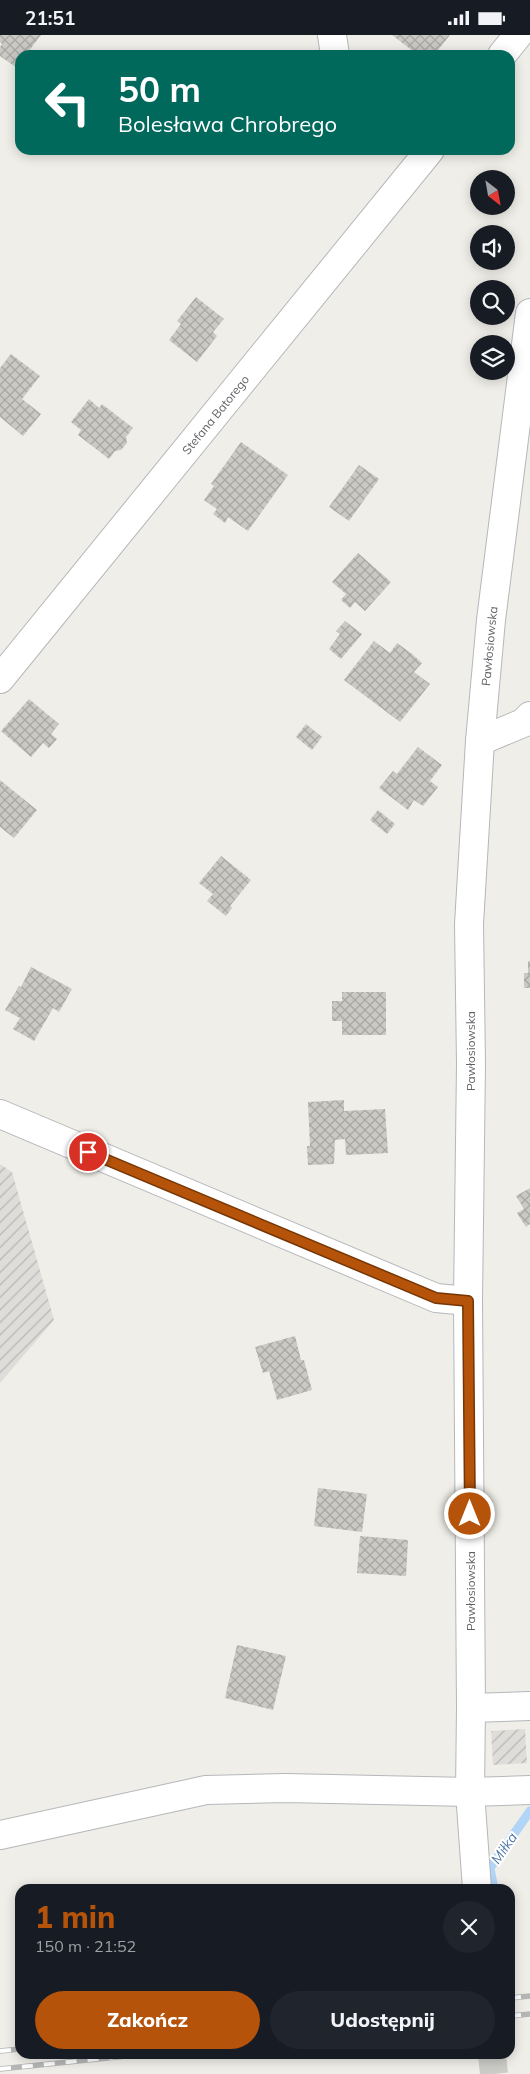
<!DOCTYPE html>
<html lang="pl">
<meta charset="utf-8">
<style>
:root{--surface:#171b24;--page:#20242c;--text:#f1f3f6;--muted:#9ea1a6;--accent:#b45309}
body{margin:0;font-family:Mulish,sans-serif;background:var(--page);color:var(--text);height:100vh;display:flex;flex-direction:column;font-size:19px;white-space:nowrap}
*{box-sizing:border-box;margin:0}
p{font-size:16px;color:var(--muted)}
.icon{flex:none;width:28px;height:28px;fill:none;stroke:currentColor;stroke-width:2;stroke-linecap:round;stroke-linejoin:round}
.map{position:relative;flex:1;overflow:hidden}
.side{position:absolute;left:15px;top:1849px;width:500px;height:175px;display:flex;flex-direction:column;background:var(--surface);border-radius:15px;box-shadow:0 2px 12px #0003}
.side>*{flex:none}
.top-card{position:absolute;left:15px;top:15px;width:500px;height:105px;border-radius:15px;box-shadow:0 2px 12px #0003;background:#00695c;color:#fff;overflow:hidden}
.needle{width:32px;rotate:149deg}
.buttons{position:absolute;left:470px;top:135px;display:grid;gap:10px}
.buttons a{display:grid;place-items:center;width:45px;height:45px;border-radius:50%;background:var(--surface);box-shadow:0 2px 12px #0003;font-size:25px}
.pin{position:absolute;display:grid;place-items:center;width:42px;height:42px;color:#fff;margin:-21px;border:2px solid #fff;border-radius:50%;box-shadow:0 1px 5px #0007}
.me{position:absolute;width:55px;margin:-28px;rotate:0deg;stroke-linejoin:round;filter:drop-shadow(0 0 4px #0008)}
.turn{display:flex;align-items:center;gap:18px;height:105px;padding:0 20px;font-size:22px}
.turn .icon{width:65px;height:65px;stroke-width:2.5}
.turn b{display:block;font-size:35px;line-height:42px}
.round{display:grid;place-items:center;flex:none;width:52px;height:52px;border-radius:26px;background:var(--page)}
.headline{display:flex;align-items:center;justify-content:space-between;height:85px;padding:0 20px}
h1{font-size:30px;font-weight:800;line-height:38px;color:var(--accent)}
.primary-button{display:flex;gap:10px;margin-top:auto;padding:10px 20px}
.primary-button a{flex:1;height:58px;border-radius:30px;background:var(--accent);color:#fff;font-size:20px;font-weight:800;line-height:58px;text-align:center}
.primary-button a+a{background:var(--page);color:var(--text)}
.status{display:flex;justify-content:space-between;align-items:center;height:35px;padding:0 25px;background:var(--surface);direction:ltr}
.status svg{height:14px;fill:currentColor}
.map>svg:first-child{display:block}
.industrial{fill:url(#industrial-furrows)}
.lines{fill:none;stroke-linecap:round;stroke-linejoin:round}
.stream{stroke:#b0d5f7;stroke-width:9}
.building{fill:url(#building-cross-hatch)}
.minor-tunnel{stroke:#cbcbc8;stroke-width:28;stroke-dasharray:28 14;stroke-linecap:butt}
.minor-casing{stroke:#b5b7bb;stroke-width:30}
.minor{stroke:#fff;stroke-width:28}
.rail-casing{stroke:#b5b6b6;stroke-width:5.5}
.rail{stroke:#fff;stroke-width:4;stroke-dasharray:11;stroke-linecap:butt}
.route-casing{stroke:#753606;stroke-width:12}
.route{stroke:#b45309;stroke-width:9}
.labels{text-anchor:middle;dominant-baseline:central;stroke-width:4;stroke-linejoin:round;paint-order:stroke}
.street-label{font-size:12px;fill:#5f6266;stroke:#fff}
.water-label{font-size:14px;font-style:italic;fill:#4d76a8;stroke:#fff}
</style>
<div class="status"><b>21:51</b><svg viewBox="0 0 49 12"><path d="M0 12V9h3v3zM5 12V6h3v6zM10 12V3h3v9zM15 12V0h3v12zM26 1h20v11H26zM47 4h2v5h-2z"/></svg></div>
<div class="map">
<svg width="530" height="2039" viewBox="0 0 530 2039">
<defs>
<pattern id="industrial-furrows" width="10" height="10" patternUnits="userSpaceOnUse" patternTransform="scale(1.25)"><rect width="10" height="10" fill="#dfddda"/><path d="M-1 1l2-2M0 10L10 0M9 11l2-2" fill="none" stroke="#b8b7b5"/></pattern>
<pattern id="building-cross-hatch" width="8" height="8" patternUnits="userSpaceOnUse" patternTransform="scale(1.25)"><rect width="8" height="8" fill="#cbc9c4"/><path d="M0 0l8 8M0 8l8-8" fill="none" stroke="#a8a7a3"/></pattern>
</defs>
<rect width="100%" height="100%" fill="#efeee8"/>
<g class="industrial">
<path d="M0,1129L12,1137L54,1285L0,1348Z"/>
<path d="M525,1694L527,1728L493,1730L491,1696Z"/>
</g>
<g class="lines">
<path class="stream" d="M494,1854L490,1833L530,1776"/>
</g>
<g class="building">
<path d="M0,0H41L26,20H20V29L17,33L0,21V12L2,9L0,7Z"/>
<path d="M392,0H450L434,20H418Z"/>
<path d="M196,262L224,284L213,297L217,301L197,327L169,305L181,289L177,286Z"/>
<path d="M11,319L40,341L22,364L41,379L23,401L0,382V333Z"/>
<path d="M89,364L99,373L102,369L133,393L126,402L127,408L121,415L115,416L109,424L78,400L81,395L71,387Z"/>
<path d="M241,407L288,440L248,496L228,482L225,488L213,479L217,474L204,465L214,451L211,449Z"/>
<path d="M359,430L379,444L349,486L329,472Z"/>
<path d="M358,518L391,547L365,576L355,567L350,573L341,565L346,559L332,547Z"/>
<path d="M345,586L362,599L341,624L329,614L340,599L336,596Z"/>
<path d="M374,606L390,618L397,608L412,619L422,628L414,637L430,649L400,687L344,645Z"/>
<path d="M29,664L59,689L51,699L57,704L49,713L43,708L31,722L1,696Z"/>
<path d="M306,689L322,702L312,715L296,702Z"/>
<path d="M418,712L442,730L430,746L438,752L423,771L414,765L408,775L379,753L393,736L397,739Z"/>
<path d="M0,745L37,775L14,803L0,792Z"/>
<path d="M378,775L395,789L387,799L370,785Z"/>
<path d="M221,821L251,845L230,871L232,873L226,881L207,866L213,859L199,848Z"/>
<path d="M528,926H530V953H524V938H528Z"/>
<path d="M31,932L72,954L59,977L53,973L34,1006L13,994L20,983L5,975L19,951L21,952Z"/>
<path d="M342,957H386V1000H342V986H332V966H342Z"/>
<path d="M344,1065V1076L385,1074L388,1118L346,1120L345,1104L335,1105L334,1129L308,1130L307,1111H310L308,1067Z"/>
<path d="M530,1153V1189L526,1192L517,1178L524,1174L516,1161Z"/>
<path d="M295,1301L301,1325H304L312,1355L277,1365L269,1336L263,1338L255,1312Z"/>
<path d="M318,1453L367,1459L362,1497L314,1491Z"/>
<path d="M360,1501L408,1505L406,1541L357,1538Z"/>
<path d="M237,1610L286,1621L273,1675L225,1663Z"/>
</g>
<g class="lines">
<path class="minor-tunnel" d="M492,2019L494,2039"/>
<g class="minor-casing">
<g id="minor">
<path d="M332,0L335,20"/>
<path d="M502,20L518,0"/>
<path id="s1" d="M0,644L430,115"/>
<path d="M480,706L523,688L530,681"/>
<path d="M0,1079L436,1263L468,1266"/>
<path d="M471,1673L530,1671"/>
<path d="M0,1800L206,1755L285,1753L470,1757L530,1755"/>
<path id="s2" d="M477,1854L470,1757L471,1673L468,1266L471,1029L469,889L480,706L491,585L530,278"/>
</g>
</g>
<use href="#minor" class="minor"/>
<g class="rail-casing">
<g id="rail">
<path d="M510,1963L530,1961"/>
<path d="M510,1981L530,1979"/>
<path d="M0,2016L20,2014"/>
<path d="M0,2034L146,2019"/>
</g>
</g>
<use href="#rail" class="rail"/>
</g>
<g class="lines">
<g class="route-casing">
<path id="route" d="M88,1117L436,1263L468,1266L470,1479"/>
</g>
<use href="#route" class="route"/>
</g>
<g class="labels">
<g class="street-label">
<text stroke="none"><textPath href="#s1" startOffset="341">Stefana Batorego</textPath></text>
<text stroke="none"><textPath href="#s2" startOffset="1244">Pawłosiowska</textPath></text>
<text transform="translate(470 1016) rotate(-90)">Pawłosiowska</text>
<text transform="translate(470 1556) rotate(-90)">Pawłosiowska</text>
</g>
<g class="water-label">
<text transform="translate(504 1813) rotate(-55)">Miłka</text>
</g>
</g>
</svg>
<div class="buttons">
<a><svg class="needle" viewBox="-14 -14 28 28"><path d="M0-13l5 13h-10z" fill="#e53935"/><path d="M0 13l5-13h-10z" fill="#9ea1a6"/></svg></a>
<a><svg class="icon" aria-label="sound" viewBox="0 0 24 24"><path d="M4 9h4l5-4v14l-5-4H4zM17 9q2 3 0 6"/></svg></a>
<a><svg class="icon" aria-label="search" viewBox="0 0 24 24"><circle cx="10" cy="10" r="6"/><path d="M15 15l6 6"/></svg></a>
<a><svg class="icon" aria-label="layers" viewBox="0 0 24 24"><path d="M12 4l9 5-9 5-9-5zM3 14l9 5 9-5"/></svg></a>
</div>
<div class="pin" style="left:88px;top:1117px;background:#d93025"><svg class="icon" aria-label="arrive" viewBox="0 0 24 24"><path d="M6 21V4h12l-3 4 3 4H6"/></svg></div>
<svg class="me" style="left:470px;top:1479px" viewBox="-20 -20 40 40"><circle r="17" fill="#b45309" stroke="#fff" stroke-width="3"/><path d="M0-11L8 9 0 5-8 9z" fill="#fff"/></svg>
<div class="top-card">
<div class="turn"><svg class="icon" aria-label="left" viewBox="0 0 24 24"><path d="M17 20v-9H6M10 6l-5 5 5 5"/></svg><div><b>50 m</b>Bolesława Chrobrego</div></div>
</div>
<section class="side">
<div class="headline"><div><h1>1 min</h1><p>150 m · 21:52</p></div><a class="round"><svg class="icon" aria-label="close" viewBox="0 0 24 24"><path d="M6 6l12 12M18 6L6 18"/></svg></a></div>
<div class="primary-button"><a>Zakończ</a><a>Udostępnij</a></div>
</section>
</div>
